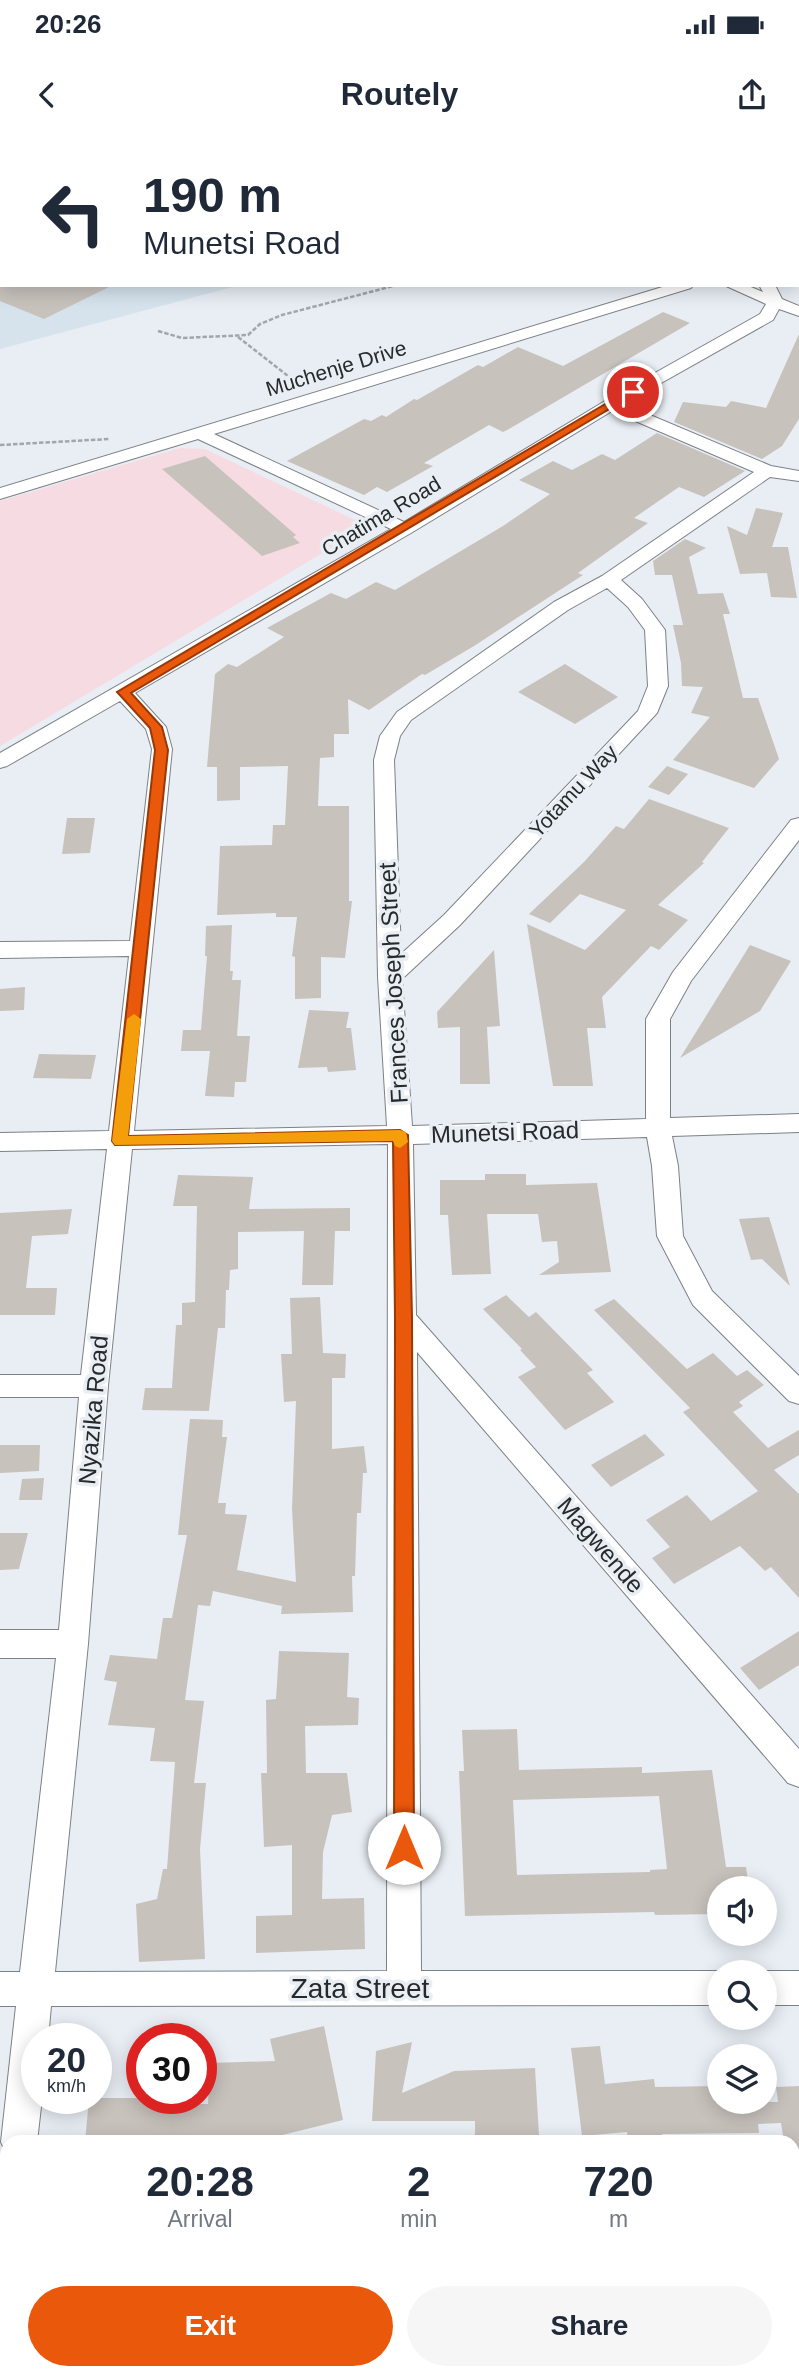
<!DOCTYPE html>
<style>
:root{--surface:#fff;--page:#f6f6f7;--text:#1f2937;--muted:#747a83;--accent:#ea580c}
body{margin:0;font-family:Arial,sans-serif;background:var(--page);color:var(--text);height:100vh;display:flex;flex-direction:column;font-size:26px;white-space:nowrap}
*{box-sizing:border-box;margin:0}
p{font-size:23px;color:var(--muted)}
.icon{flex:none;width:38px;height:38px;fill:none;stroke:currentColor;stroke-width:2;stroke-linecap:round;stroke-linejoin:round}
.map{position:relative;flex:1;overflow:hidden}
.panel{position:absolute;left:0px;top:1995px;width:800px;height:245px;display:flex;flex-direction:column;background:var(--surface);border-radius:21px 21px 0 0;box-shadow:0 4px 18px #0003}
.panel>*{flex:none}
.top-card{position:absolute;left:0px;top:0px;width:800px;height:147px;box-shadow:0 4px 18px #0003;background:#fff;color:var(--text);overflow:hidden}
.fabs{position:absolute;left:707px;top:1736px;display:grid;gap:14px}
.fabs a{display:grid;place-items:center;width:70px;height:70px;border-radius:50%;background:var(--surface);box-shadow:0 4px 18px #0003;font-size:35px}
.speed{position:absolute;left:21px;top:1883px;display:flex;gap:14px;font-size:35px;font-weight:700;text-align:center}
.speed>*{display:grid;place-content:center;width:91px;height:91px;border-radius:50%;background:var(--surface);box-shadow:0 4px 18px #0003;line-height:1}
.speed small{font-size:18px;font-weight:400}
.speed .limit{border:10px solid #d22;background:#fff;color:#111}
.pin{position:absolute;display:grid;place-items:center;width:60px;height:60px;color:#fff;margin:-30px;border:4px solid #fff;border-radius:50%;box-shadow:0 2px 7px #0007}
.me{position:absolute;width:77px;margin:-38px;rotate:0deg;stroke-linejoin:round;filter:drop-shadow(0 0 5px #0008)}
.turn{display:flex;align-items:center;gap:24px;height:147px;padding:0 28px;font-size:32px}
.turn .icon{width:91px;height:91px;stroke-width:2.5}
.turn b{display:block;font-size:49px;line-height:60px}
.eta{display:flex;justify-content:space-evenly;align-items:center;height:119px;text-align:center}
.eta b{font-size:42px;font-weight:800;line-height:49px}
.primary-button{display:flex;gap:14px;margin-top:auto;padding:14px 28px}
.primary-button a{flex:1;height:80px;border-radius:42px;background:var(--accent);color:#fff;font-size:28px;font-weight:800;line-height:80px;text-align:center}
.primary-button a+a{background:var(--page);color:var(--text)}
.status{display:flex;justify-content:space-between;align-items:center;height:49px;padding:0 35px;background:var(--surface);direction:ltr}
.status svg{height:19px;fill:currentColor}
header{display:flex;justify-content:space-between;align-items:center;height:91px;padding:0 28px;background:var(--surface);font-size:32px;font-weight:800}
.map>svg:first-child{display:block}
.built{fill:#d6e3ed}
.education{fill:#f6dce2}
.building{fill:#c8c2bd;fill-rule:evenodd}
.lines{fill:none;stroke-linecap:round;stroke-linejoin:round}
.service-casing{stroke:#7c8186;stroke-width:2}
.minor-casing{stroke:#7c8186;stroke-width:2}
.secondary-casing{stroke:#7c8186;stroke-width:2}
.path{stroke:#a1a6aa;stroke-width:2.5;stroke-dasharray:4.5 2;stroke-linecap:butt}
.service{fill:#fff;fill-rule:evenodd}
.minor{fill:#fff;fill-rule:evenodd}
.secondary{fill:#fff;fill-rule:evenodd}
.route{fill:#ea580c;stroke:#983908;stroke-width:2}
.slow{fill:#f59e0b}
.labels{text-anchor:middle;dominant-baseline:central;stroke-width:7;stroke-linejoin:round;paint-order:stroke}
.far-street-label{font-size:21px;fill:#272a2b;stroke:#e8eef4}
.street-label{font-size:24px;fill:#272a2b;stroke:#e8eef4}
.near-street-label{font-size:28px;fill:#272a2b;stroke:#e8eef4}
</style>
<div class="status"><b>20:26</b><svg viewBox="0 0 49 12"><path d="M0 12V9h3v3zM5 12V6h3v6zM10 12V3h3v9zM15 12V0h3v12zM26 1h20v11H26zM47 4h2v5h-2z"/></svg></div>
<header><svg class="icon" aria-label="back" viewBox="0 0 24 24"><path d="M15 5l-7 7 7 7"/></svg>Routely<svg class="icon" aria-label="share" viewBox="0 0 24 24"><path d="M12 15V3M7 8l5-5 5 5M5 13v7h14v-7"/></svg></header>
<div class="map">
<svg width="799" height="2240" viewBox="0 0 799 2240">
<rect width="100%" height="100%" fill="#e8eef4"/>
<path class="built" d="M0,0H787L2,2V145H240L0,209Z"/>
<path class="education" d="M180,308L205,309L355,380L354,394L0,606V361Z"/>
<g class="building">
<path d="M0,145H113L44,179L0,161Z"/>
<path d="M663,172L690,183L509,289L503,292L489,285L424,323L433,326L387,352L377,347L364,355L287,321L364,279L371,281L382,275L386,277L414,259L417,260L478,225L483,227L518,207L563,226Z"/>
<path d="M799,194V279L782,306L762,319L674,282L683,262L726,267L731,261L766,268Z"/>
<path d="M657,293L745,331L704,357L679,347L634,378L648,383L578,433L583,435L474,506L425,535L422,534L369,570L348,559L349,594H334V617L320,618L318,666H349V761H352L345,818L321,817V858L295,859V817L292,816L297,777H276V773L217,775L220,706L272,705L273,685H285L288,626L240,627V660L217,661V627H207L215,534L228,524L237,527L284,497L267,488L331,453L346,459L376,442L395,450L503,386L550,354L519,340L553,321L572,330L602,314L615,320Z"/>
<path d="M205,316L296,395L293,397L300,403L262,416L162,329Z"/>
<path d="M756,368L783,373L772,407H788L797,458L771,457L767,433L740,434L727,386L747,395Z"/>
<path d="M685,399L706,408L689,417L698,454L723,453L730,474H723L743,558H758L779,619L754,648L673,620L710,577L691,573L703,547L682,546L681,523L673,485H683L672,435H655L653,421Z"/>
<path d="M565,524L618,557L575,584L518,552Z"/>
<path d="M667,626L688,634L669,655L648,647Z"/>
<path d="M649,659L729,688L702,722L704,723L658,765L688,780L659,810L651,806L602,857L606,888H587L593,946H553L527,784L585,810L626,770L580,754L550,783L529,774L584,722L616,686L624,689Z"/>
<path d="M67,678H95L90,713L62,714Z"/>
<path d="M232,785L230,831H233L232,840H241L237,896H250L246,942H235L234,957L205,956L210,911H181L183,890H201L207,816H205L206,786Z"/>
<path d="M750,805L791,821L760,871L680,918Z"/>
<path d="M494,810L500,886L487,887L490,944H460V887L438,888L437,872Z"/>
<path d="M25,847L24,870L0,871V849Z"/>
<path d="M309,870L349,872L346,888H351L356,930L328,932L327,927L298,928Z"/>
<path d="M39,914L96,915L91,939L33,938Z"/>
<path d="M485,1034H526V1045L597,1043L611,1132L539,1135L559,1122L557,1101L542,1102L538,1074H487L491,1134L452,1135L448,1075H440V1040H485Z"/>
<path d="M178,1035L253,1037L249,1069L350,1068V1091H335L333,1145H302L304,1091L238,1092V1129L230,1130L229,1150H226L225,1188H218L209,1271L142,1270L145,1248H172L176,1185H182V1163L195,1162L197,1066H173Z"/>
<path d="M72,1069L68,1094L32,1096L26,1148H57L55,1175H0V1073Z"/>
<path d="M769,1077L790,1146L762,1119L751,1120L739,1079Z"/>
<path d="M506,1155L529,1177L536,1172L593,1230L587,1233L614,1262L565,1290L518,1237L536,1227L520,1210L522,1209L483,1169Z"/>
<path d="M320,1157L323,1213L346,1214L345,1238H332V1309L364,1306L367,1333H363L361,1373H357L355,1436H352L353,1472L281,1474L282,1466L213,1451L210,1466L198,1465L185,1560L204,1561L194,1643H206L200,1709L205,1819L139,1822L136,1764L157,1759L163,1729H167L175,1622L150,1621L155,1588L108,1585L117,1542L104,1540L110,1515L157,1519L163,1478H172L187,1395H178L190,1279L223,1280L222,1297H227L218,1363H226L225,1374L247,1375L237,1430L296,1442L292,1369L296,1261L284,1262L281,1214H292L290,1158Z"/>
<path d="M614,1159L687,1229L713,1213L737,1236L747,1230L764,1245L739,1262L743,1266L733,1272L768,1308L799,1290V1315L774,1330L799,1354V1458L771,1427L765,1431L740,1406L674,1444L652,1418L670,1407L646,1380L687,1355L711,1381L758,1351L683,1272L690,1268L594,1170Z"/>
<path d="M645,1294L665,1315L611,1347L591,1325Z"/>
<path d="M0,1305H40L39,1331L0,1333Z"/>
<path d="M44,1338L42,1360H19L22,1339Z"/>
<path d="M0,1393H28L19,1429L0,1430Z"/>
<path d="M799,1491V1525L759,1550L740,1528Z"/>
<path d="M279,1511L349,1513L347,1557L359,1558L358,1585L305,1586L306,1633H347L352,1672L332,1675L323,1712L322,1759L364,1758L365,1809L256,1813V1776L292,1775V1705L264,1707L261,1633H267L266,1560L276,1559Z"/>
<path d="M517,1589L519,1630L642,1627V1633L712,1630L726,1727H746L749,1748H719V1774L655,1775L654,1772L465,1776L459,1631H464L462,1590ZM659,1656L667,1729L650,1730V1732L517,1735L513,1660Z"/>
<path d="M324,1886L343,1980L254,2002H85L89,1958H164V1964H208L210,1923L275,1921L270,1899Z"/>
<path d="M412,1902L402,1953L454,1931L535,1928L539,1995L475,1996V1981H372L376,1911Z"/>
<path d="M600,1906L605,1944L654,1939L655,1947L719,1946V1962H778L776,1947L799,1946V2014H793V2002H784L781,1983L758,1984L759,1993L662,1994L664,2002H628L627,1992L582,1996L571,1908Z"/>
</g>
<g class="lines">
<g class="service-casing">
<rect id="service" x="798" y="121" width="1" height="4"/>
</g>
<g class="minor-casing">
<g id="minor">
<path d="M489,0H504L487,2Z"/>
<path d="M669,145H693L691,148L214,294L404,382L605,261L760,174L766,164L724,145H746L763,152L759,145H775L782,159L799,166V176L779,169L773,180L624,264L771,326L799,331V341L770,337L621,440L642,459L665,490L668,546L657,573L460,785L402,839L412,986L646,979V879L673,832L791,680L799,678V700L691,841L670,879V978L799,974V992L672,996L678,1026L683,1096L712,1151L799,1236V1264L789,1261L693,1165L657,1096L652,1026L647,997L413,1004L416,1175L799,1609V1647L788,1643L417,1212L421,1831H719L722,1832H719V1865L51,1866L48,1899H37V1958H42L37,2002H7V2015L1,2002L16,1866H0V1832H20L56,1518H0V1490H59L79,1257H0V1235H81L107,1009L0,1011V993L109,991L129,816L0,818V802L130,801L152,609L146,589L120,561L7,626L0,628V613L391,389L198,299L0,359V348ZM612,271L754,332L602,436L554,462L397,572L380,596L374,620L378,837L387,986L134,991L172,609L166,587L135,553L411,393ZM607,448L628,467L645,490L648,546L638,571L444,775L401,814L394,620L400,596L411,580L568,470ZM388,1004L387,1831L55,1832L88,1504L108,1246L132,1009Z"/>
<path d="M765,1831H799V1865H765V1832H762Z"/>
<path d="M7,2089V2188L0,2191V2092Z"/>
</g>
</g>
<g class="secondary-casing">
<g id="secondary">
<path d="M748,0H773L774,2H749Z"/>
<path d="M799,0V13L798,2H791Z"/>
</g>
</g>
<g class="path">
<path d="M158,191L182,198L248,195L260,184L282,175L397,145"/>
<path d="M238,197L297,243"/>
<path d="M0,305L109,299"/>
</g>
<use href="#service" class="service"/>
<use href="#minor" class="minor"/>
<use href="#secondary" class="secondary"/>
</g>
<path class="route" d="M629,250L638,252L131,553L162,587L168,610L128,996L400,990L408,995L412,1178L414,1708L411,1715L404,1718L397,1715L394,1708L395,1178L393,1001L115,1005L112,1001L155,610L150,588L117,552Z"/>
<path class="slow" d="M134,874L141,879L128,996L400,990L406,992L408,1002L400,1008L395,1006L393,1001L115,1005L112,1001L127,879Z"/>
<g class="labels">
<g class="far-street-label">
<text transform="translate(336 228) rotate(-17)">Muchenje Drive</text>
<text transform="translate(381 376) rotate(-31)">Chatima Road</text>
<text transform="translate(573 651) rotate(-47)">Yotamu Way</text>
</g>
<g class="street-label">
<text transform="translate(393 843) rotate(-93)">Frances Joseph Street</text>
<text transform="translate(505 992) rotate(-2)">Munetsi Road</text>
<text transform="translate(93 1270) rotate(-85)">Nyazika Road</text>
<text transform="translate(601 1405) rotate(49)">Magwende</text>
</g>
<g class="near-street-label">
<text x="360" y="1848">Zata Street</text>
</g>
</g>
</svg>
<div class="fabs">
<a><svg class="icon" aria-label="sound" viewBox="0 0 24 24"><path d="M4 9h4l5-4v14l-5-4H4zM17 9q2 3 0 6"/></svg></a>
<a><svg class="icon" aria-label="search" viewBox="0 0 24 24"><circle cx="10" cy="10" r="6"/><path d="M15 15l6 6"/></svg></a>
<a><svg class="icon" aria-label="layers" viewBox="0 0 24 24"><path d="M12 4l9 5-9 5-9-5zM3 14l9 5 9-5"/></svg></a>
</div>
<div class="speed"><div>20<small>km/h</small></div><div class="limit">30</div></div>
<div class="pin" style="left:633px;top:252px;background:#d93025"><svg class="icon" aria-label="arrive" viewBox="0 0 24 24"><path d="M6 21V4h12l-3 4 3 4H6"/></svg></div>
<svg class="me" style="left:404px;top:1708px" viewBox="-20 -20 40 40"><circle r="19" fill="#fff"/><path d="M0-13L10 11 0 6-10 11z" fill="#ea580c"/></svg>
<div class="top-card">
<div class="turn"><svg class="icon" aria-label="left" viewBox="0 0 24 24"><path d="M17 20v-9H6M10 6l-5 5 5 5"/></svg><div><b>190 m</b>Munetsi Road</div></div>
</div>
<section class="panel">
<div class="eta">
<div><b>20:28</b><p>Arrival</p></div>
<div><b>2</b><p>min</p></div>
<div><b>720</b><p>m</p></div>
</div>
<div class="primary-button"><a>Exit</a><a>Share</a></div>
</section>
</div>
